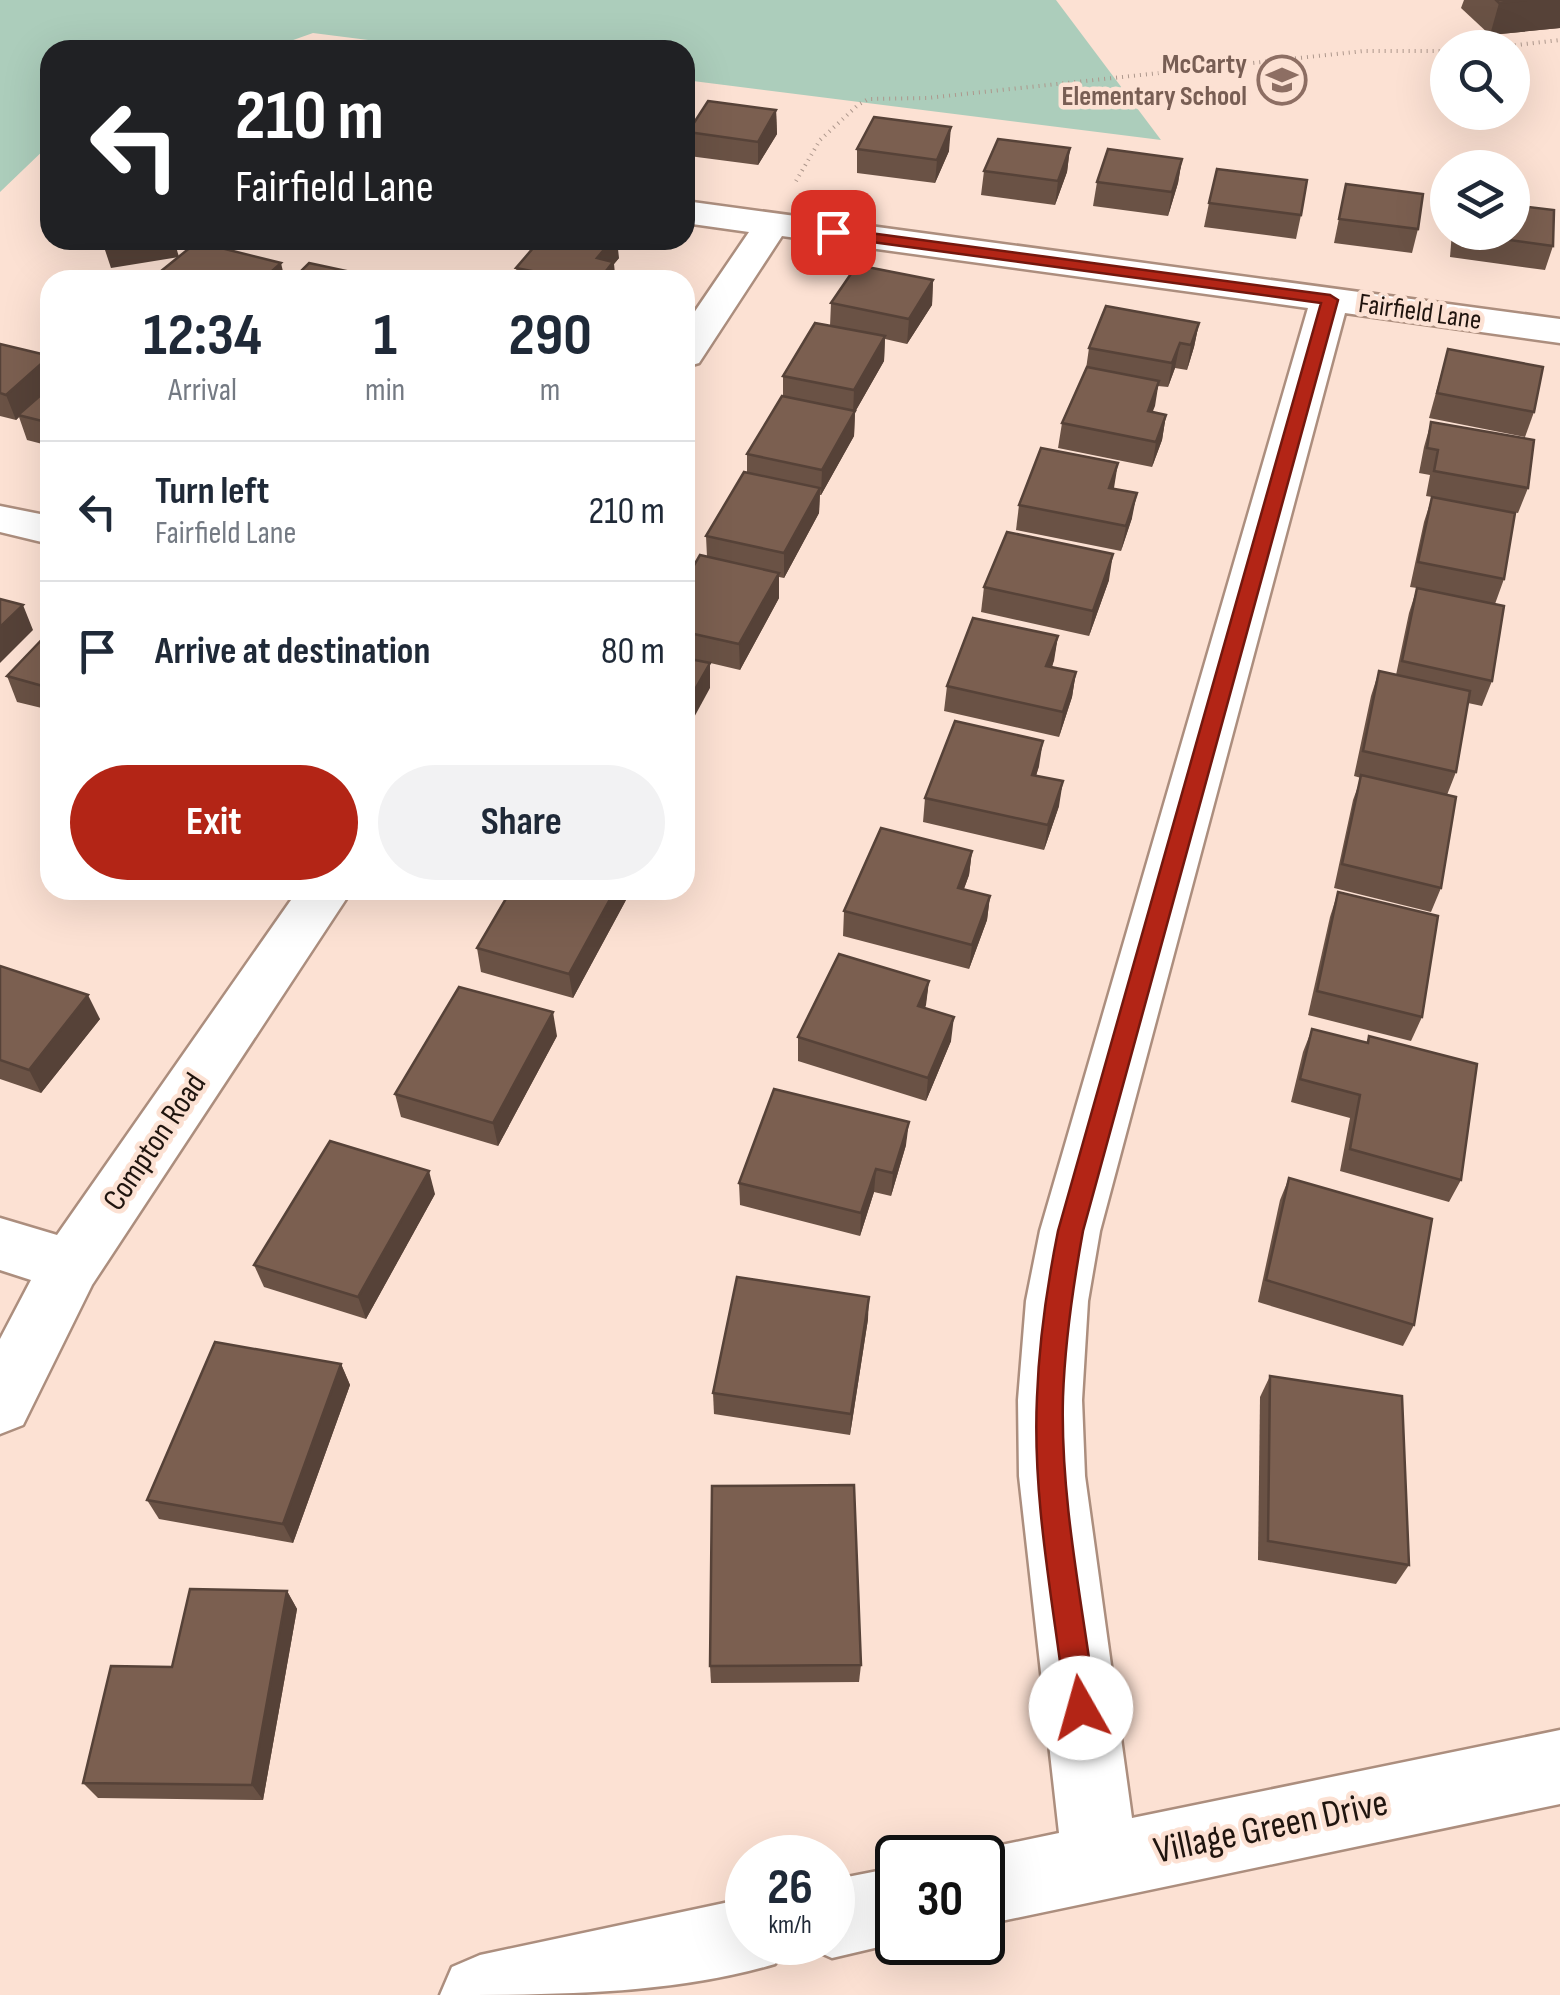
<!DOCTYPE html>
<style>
:root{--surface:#fff;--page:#f2f2f3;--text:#1f2937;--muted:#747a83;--line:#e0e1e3;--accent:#b32516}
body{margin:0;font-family:"Sofia Sans Condensed",sans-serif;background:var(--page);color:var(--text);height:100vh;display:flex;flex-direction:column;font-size:38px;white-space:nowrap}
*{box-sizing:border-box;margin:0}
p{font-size:32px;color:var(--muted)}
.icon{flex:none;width:55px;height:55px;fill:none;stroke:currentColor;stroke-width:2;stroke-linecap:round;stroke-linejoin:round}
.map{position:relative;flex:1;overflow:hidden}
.sheet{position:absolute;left:40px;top:270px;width:655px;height:630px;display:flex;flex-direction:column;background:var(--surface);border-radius:30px;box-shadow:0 10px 40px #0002}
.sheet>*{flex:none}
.guide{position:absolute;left:40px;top:40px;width:655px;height:210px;border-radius:30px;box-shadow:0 10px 40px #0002;background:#202124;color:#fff;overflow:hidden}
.tools{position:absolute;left:1430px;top:30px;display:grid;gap:20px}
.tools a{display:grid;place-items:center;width:100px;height:100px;border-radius:50%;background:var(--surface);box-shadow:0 10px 40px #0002;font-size:50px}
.speed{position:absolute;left:725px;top:1835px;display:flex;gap:20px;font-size:50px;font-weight:700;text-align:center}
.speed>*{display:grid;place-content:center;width:130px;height:130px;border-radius:50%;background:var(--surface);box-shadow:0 10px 40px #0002;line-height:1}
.speed small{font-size:25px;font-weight:400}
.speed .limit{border:5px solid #111;border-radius:15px;background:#fff;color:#111}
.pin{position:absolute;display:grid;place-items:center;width:85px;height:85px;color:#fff;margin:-42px;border-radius:20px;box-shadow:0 5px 15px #0006}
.me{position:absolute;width:110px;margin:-55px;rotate:353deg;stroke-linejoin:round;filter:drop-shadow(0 0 8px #0008)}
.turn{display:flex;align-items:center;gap:35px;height:210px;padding:0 30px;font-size:45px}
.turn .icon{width:130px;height:130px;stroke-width:2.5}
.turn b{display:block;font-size:70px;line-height:85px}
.eta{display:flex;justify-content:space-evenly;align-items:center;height:170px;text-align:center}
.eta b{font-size:60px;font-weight:700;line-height:70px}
.button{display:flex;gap:20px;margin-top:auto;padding:20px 30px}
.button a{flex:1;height:115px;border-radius:60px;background:var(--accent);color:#fff;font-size:40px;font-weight:700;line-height:115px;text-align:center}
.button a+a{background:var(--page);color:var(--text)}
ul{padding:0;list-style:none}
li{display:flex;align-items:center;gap:30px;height:140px;padding:0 30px;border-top:2px solid var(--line)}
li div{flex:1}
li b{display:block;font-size:38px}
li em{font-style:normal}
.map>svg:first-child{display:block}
.green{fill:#accdbb}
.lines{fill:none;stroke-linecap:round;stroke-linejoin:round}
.street-casing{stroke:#ac8e7e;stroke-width:5}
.path{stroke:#ad978c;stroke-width:4;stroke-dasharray:1 5;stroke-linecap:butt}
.street{fill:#fff;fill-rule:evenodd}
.wall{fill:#6a5245}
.shaded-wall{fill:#564238}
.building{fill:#7b5f50;stroke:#564238;stroke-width:2.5}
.route{fill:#b32516;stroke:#74180e;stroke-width:2.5}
.labels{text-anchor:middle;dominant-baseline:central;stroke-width:9;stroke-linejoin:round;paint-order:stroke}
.far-education-label{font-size:28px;font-weight:bold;fill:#785e54;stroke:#fce1d3;text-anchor:end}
.far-street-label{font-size:28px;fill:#1f140e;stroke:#fce1d3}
.street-label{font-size:32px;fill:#1f140e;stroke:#fce1d3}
.near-street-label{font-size:38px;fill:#1f140e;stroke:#fce1d3}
</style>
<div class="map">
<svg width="1560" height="1995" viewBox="0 0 1560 1995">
<rect width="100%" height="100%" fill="#fce1d3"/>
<path class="green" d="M0,0H1056L1161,140L685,80V50H447L313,33L265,50H50V144L0,192Z"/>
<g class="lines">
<g class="street-casing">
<g id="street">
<path d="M685,201L1560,319V343L1345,313L1100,1231L1088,1301L1082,1400L1085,1476L1132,1818L1560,1730V1804L982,1925V1858H961L982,1849L1059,1833L1019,1476L1018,1400L1026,1301L1040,1231L1308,308L782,236L699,363L685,367V326L749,232L685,223Z"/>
<path d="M0,506L50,516V544L0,532Z"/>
<path d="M298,890H352L92,1285L23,1425L0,1434V1339L31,1280L0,1270V1218L57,1235Z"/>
<path d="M898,1867L900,1942L832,1958L805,1946L803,1942H832V1880Z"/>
<path d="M748,1898V1942H785L775,1964C670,1995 552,1995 440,1995L452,1967L480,1955Z"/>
</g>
</g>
<g class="path">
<path d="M1491,48L1560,40"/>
<path d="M796,181L820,140L858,105L868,99L927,98L1364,51H1448"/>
</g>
<use href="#street" class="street"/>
</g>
<g class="wall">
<path d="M1464,0H1560V28L1490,35L1461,8Z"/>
<path d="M776,110L777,134L758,165L689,156L688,132Z"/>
<path d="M1070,148L1067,172L1055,205L981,195L984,171Z"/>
<path d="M857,149L949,151L935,183L857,173Z"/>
<path d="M1182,159L1178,183L1168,216L1093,206L1097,182Z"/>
<path d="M1346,184L1418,229L1412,253L1334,243Z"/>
<path d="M1209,203L1301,215L1296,239L1204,227Z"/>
<path d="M1452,232H1512L1553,246L1545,270L1450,257Z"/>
<path d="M619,258L614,264L615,280H518L516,268Z"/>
<path d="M933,280L932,305L907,344L885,339L884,361L855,412L854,436L821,495H820L819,513L784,578L779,577V598L740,670L685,657V581L707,557L706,536L747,473V454L783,396V376L830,326L831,303Z"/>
<path d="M1199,323L1194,347L1187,370L1175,368L1168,387L1158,386L1152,412L1166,415L1162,440L1152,467L1058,448L1062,423L1086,369L1089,348Z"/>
<path d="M0,344L50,356V446L27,440L19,417L16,420L0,416Z"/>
<path d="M1448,349L1534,412L1525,437L1429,418Z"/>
<path d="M1431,422L1528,488L1518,513L1468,504L1504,579L1495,604L1492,681L1482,706L1468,703L1456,772L1447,795L1441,888L1431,912L1334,888L1353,800L1361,778L1354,776L1371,696L1379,671L1396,675L1409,613L1417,588L1410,587L1424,522L1432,497L1426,496L1430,475L1419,473L1424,447Z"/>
<path d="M1114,488L1132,518L1121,551L1016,530L1019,505Z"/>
<path d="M1109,580L1089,636L981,612L984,587Z"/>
<path d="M50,631V710L17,702L7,676Z"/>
<path d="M1058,636L1052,667L1076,672L1072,697L1059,737L944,711L947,686Z"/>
<path d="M1039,766L1036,776L1059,806L1044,850L923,822L925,798Z"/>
<path d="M972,851L969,875L964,889L990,896L987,920L969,969L843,936L844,911Z"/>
<path d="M1338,892L1422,1017L1411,1041L1308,1015L1330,917Z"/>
<path d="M626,900L573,998L481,972L477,948Z"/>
<path d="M0,966L100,1019L41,1093L0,1079Z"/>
<path d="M929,981L925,1008L951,1041L926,1101L798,1061V1037Z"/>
<path d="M1312,1029L1366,1043L1369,1036L1461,1180L1449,1202L1340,1171L1350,1118L1291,1102L1303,1052Z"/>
<path d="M557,1036L498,1146L401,1117L395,1094Z"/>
<path d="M906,1145L891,1196L874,1192L860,1236L740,1205L739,1183Z"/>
<path d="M1289,1178L1414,1325L1403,1346L1258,1302L1280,1200Z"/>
<path d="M435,1194L366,1319L264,1287L254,1265Z"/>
<path d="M868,1319L850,1435L714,1414L713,1393Z"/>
<path d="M341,1364L350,1385L293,1543L159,1519L147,1500Z"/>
<path d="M1270,1376L1409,1565L1396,1584L1258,1560L1260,1397Z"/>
<path d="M287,1591L297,1609L263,1800L98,1798L83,1783Z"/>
<path d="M861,1665L859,1682L711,1683L710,1666Z"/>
</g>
<g class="shaded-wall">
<path d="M1527,0H1560V28L1490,35L1499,3Z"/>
<path d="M776,110L777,134L758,165V142Z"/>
<path d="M951,127L949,151L935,183L937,160Z"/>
<path d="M1070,148L1067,172L1055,205L1058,181Z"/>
<path d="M1182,159L1178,183L1168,216L1172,192Z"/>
<path d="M127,240H174L179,257L111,268L103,244Z"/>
<path d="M612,240H617L619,258L614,264L615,280H599L597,258Z"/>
<path d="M281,263L285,280H262Z"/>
<path d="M933,280L932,305L907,344L909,319Z"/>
<path d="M1199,323L1194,347L1187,370L1191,345Z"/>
<path d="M885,336L884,361L855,412L854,436L821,495L822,470L853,414L854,390Z"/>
<path d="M1180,343L1175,368L1168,387L1172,363Z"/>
<path d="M50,356V389L18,415L19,417L16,420L6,395Z"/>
<path d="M1159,381L1155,406L1143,436L1148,411Z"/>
<path d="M1166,415L1162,440L1152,467L1156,442Z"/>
<path d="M1118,463L1114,488L1105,513L1109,488Z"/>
<path d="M820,488L819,513L784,578V553Z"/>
<path d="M1137,493L1132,518L1121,551L1126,526Z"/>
<path d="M1113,554L1109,580L1089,636L1093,611Z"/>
<path d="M779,573V598L740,670L739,644Z"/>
<path d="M23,605L33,630L0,663V627Z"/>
<path d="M1058,636L1054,661L1043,691L1046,666Z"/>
<path d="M710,663V688L685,734V707Z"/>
<path d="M1076,672L1072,697L1059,737L1063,712Z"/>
<path d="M1043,741L1039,766L1028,800L1032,775Z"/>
<path d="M1063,781L1059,806L1044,850L1048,825Z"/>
<path d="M972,851L969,875L955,912L958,888Z"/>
<path d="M615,890H625L626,900L573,998L569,974Z"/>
<path d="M990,896L987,920L969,969L972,945Z"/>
<path d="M929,981L926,1005L916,1030L918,1006Z"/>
<path d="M88,995L100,1019L41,1093L29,1070Z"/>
<path d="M553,1012L557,1036L498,1146L493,1123Z"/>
<path d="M954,1017L951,1041L926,1101L928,1078Z"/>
<path d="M909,1122L906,1145L891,1196L893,1173Z"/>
<path d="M876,1169L874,1192L860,1236L861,1213Z"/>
<path d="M429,1171L435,1194L366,1319L358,1297Z"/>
<path d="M869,1297L868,1319L850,1435L851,1414Z"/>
<path d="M341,1364L350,1385L293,1543L283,1524Z"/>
<path d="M287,1591L297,1609L263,1800L252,1785Z"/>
</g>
<g class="building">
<path d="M1496,0H1527L1499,3Z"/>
<path d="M708,101L776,110L758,142L688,132Z"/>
<path d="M874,117L951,127L937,160L857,149Z"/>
<path d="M998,139L1070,148L1058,181L984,171Z"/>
<path d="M1108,149L1182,159L1172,192L1097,182Z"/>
<path d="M1217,169L1307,180L1301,215L1209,203Z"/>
<path d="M1346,184L1423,194L1418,229L1339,219Z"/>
<path d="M1512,205L1554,210L1553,246L1458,233L1512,232Z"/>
<path d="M102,240H127L103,244Z"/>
<path d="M540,240H612L597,258L613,262L599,280H578L516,268Z"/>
<path d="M197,242L281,263L262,280H170L155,276Z"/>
<path d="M309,263L388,280H292Z"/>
<path d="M857,265L933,280L909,319L831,303Z"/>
<path d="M1106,306L1199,323L1191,345L1180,343L1172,363L1089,348Z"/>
<path d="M815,323L885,336L854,390L783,376Z"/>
<path d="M0,344L50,356L6,395L0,393Z"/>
<path d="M1448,349L1543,367L1534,412L1437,393Z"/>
<path d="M1087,367L1159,381L1148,411L1166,415L1156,442L1062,423Z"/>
<path d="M50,387V423L18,415Z"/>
<path d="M782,396L855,411L822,470L747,454Z"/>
<path d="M1431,422L1534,440L1528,488L1434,471L1438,450L1427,448Z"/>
<path d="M1041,448L1118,463L1109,488L1137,493L1126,526L1019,505Z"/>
<path d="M744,472L820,488L784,553L706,536Z"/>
<path d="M1432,497L1515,513L1504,579L1418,562Z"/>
<path d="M1007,532L1113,554L1093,611L984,587Z"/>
<path d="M700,555L779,573L739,644L685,632V581Z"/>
<path d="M1417,588L1504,606L1492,681L1402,661Z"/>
<path d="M0,599L23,605L0,627Z"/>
<path d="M973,618L1058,636L1046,666L1076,672L1063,712L947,686Z"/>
<path d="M50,631V688L7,676Z"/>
<path d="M685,658L710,663L685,707Z"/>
<path d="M1379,671L1470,691L1456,772L1363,751Z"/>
<path d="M955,721L1043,741L1032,775L1063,781L1048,825L925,798Z"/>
<path d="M1361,775L1456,797L1441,888L1342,864Z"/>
<path d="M881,828L972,851L958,888L990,896L972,945L844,911Z"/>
<path d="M511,890H615L569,974L477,948Z"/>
<path d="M1338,892L1438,916L1422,1017L1317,991Z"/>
<path d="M839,954L929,981L918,1006L954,1017L928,1078L798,1037Z"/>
<path d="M0,966L88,995L29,1070L0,1060Z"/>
<path d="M459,987L553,1012L493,1123L395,1094Z"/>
<path d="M1312,1029L1368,1043L1369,1036L1477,1064L1461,1180L1350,1149L1360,1095L1300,1079Z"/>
<path d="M774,1089L909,1122L893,1173L876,1169L861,1213L739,1183Z"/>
<path d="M330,1141L429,1171L358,1297L254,1265Z"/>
<path d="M1289,1178L1432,1219L1414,1325L1266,1280Z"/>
<path d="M737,1277L869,1297L851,1414L713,1393Z"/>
<path d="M215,1342L341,1364L283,1524L147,1500Z"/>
<path d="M1270,1376L1402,1396L1409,1565L1268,1541Z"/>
<path d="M854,1485L861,1665L710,1666L712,1486Z"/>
<path d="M190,1589L287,1591L252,1785L83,1783L111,1666L172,1667Z"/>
</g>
<path class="route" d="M833,228L1330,295L1338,300L1083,1231C1073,1286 1065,1341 1063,1397C1060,1500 1083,1606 1096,1708L1092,1719L1081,1723L1070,1719L1066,1708C1054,1606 1032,1500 1037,1397C1039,1341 1047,1286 1058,1231L1321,303L828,236L825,232Z"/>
<defs>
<g id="school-ring" transform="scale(2.5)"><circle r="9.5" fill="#fce1d3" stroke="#8d6e63" stroke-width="1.5"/><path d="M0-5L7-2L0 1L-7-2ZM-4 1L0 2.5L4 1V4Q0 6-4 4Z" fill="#8d6e63"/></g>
</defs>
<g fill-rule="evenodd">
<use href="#school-ring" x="1282" y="80"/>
</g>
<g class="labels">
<g class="far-education-label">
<text x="1247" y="64">McCarty<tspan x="1247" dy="32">Elementary School</tspan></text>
</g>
<g class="far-street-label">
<text transform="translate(1420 312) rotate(8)">Fairfield Lane</text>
</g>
<g class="street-label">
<text transform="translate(155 1142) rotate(-56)">Compton Road</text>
</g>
<g class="near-street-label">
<text transform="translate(1271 1827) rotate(-12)">Village Green Drive</text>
</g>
</g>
</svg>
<div class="tools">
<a><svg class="icon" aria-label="search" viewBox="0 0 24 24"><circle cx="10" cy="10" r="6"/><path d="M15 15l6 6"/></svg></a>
<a><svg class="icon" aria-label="layers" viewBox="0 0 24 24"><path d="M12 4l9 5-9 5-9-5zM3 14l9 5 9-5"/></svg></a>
</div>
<div class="speed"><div>26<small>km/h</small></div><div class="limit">30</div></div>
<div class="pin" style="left:833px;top:232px;background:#d93025"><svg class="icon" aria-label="arrive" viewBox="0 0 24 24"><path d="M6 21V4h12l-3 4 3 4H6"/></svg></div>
<svg class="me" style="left:1081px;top:1708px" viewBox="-20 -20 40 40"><circle r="19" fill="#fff"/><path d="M0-13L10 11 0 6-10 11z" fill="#b32516"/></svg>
<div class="guide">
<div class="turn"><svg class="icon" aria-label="left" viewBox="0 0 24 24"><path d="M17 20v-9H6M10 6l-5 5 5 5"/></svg><div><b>210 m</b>Fairfield Lane</div></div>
</div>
<section class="sheet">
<div class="eta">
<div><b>12:34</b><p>Arrival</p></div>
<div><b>1</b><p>min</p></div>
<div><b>290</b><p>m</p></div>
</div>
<ul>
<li><svg class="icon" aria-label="left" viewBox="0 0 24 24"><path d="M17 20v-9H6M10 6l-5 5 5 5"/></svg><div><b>Turn left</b><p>Fairfield Lane</p></div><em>210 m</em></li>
<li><svg class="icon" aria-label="arrive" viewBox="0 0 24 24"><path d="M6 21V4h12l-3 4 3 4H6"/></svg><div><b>Arrive at destination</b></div><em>80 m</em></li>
</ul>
<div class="button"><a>Exit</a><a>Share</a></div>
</section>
</div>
